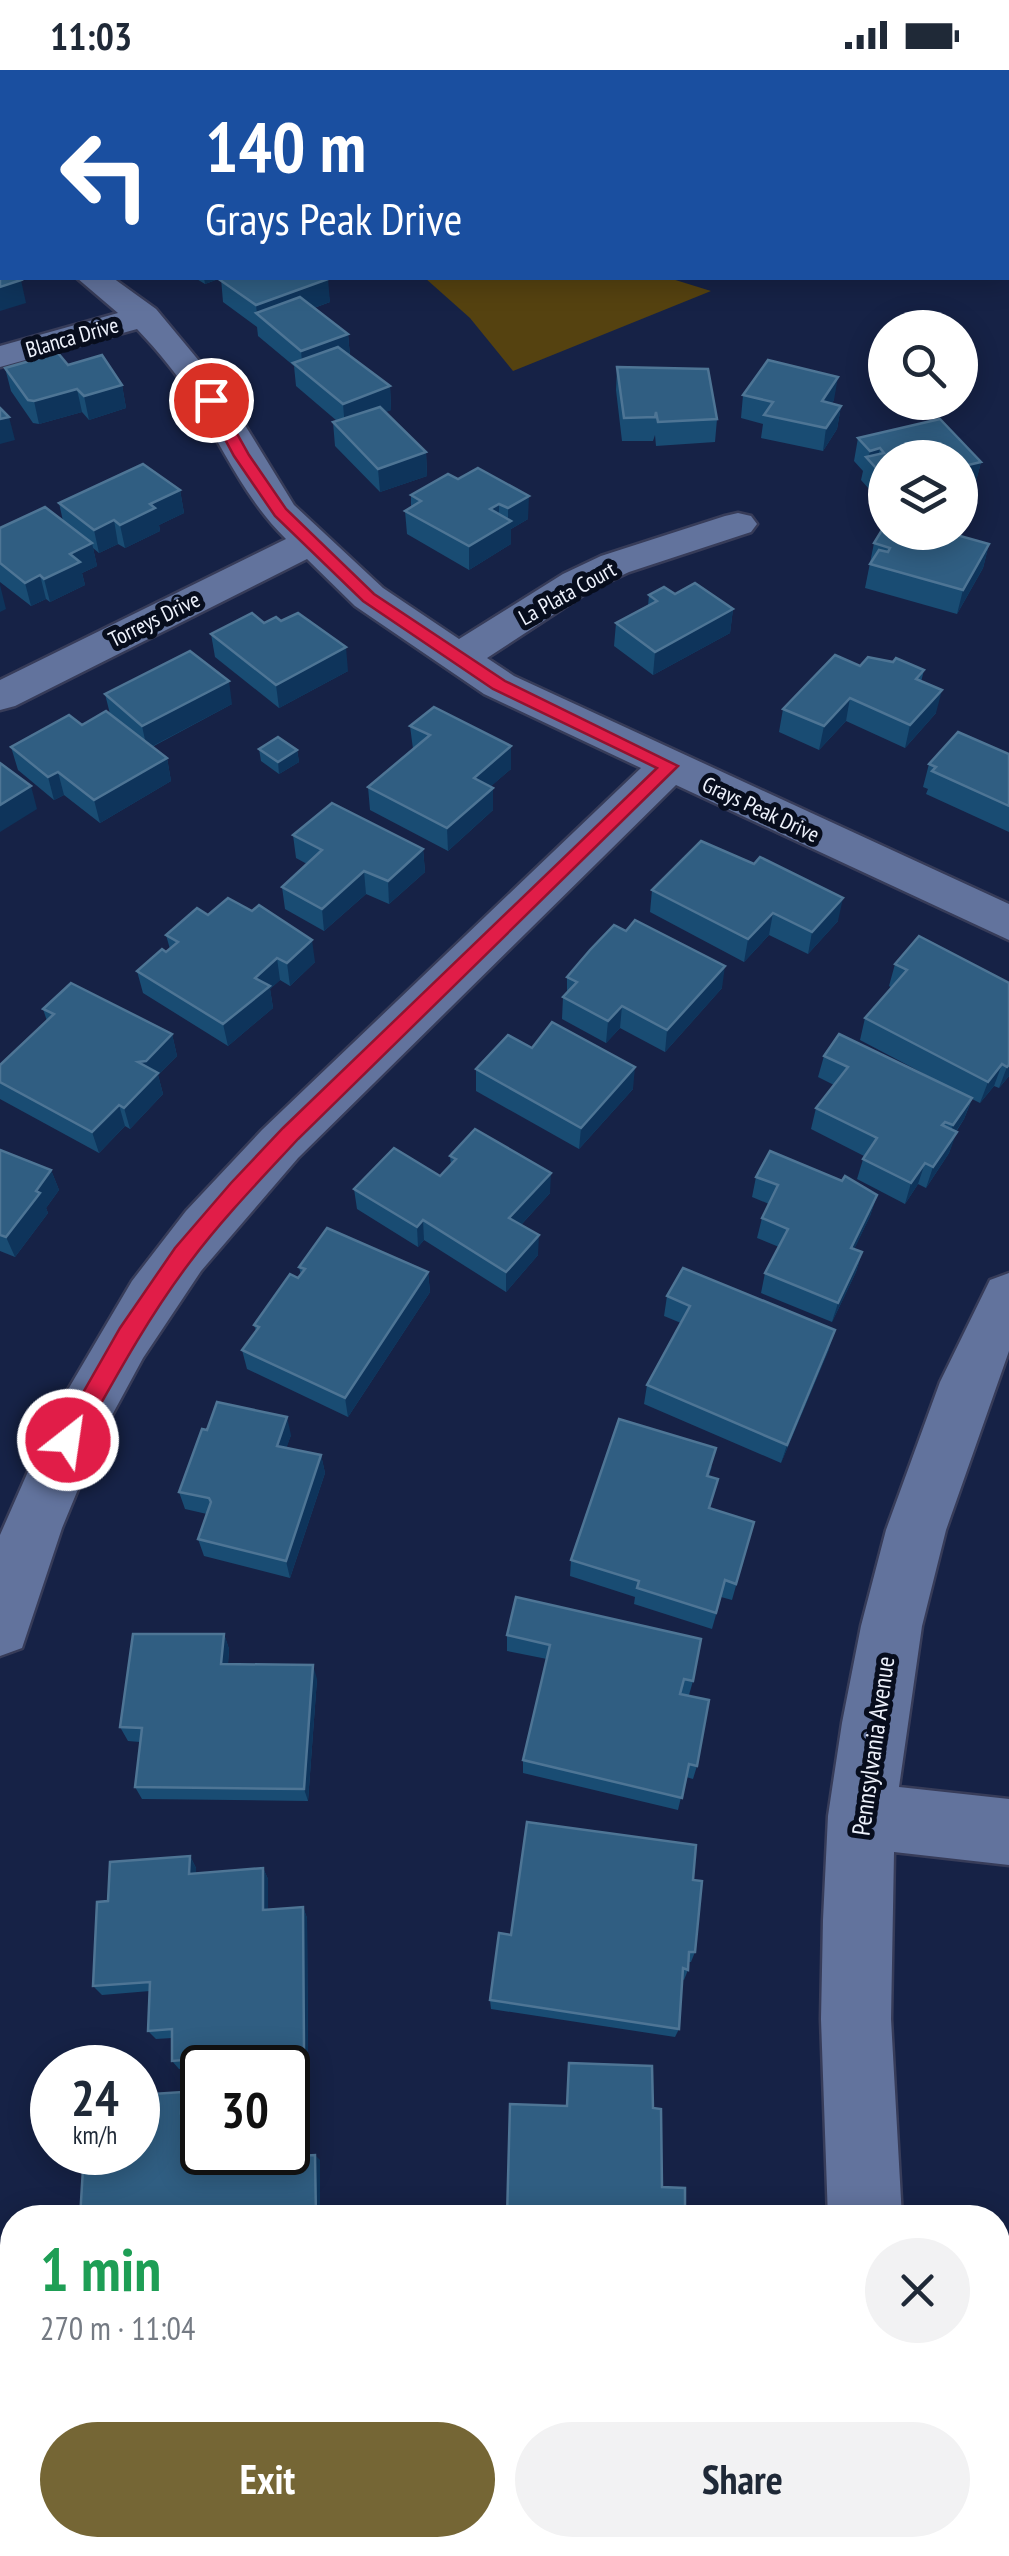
<!DOCTYPE html>
<meta charset="utf-8">
<style>
:root{--surface:#fff;--page:#f2f2f3;--text:#1f2937;--muted:#747a83;--accent:#756635}
body{margin:0;font-family:"PT Sans Narrow",sans-serif;background:var(--page);color:var(--text);height:100vh;display:flex;flex-direction:column;font-size:38px;white-space:nowrap}
*{box-sizing:border-box;margin:0}
p{font-size:32px;color:var(--muted)}
.icon{flex:none;width:55px;height:55px;fill:none;stroke:currentColor;stroke-width:2;stroke-linecap:round;stroke-linejoin:round}
.map{position:relative;flex:1;overflow:hidden}
.panel{position:absolute;left:0px;top:2135px;width:1010px;height:352px;display:flex;flex-direction:column;background:var(--surface);border-radius:40px 40px 0 0;box-shadow:0 5px 25px #0003}
.panel>*{flex:none}
.banner{position:absolute;left:0px;top:0px;width:1010px;height:210px;box-shadow:0 5px 25px #0003;background:#1a4fa0;color:#fff;overflow:hidden}
.fabs{position:absolute;left:868px;top:240px;display:grid;gap:20px}
.fabs a{display:grid;place-items:center;width:110px;height:110px;border-radius:50%;background:var(--surface);box-shadow:0 5px 25px #0003;font-size:50px}
.speed{position:absolute;left:30px;top:1975px;display:flex;gap:20px;font-size:50px;font-weight:700;text-align:center}
.speed>*{display:grid;place-content:center;width:130px;height:130px;border-radius:50%;background:var(--surface);box-shadow:0 5px 25px #0003;line-height:1}
.speed small{font-size:25px;font-weight:400}
.speed .limit{border:5px solid #111;border-radius:15px;background:#fff;color:#111}
.pin{position:absolute;display:grid;place-items:center;width:85px;height:85px;color:#fff;margin:-42px;border:5px solid #fff;border-radius:50%;box-shadow:0 2px 10px #0007}
.me{position:absolute;width:110px;margin:-55px;rotate:30deg;stroke-linejoin:round;filter:drop-shadow(0 0 8px #0008)}
.turn{display:flex;align-items:center;gap:35px;height:210px;padding:0 40px;font-size:45px}
.turn .icon{width:130px;height:130px;stroke-width:2.5}
.turn b{display:block;font-size:70px;line-height:85px}
.round{display:grid;place-items:center;flex:none;width:105px;height:105px;border-radius:52px;background:var(--page)}
.summary{display:flex;align-items:center;justify-content:space-between;height:170px;padding:0 40px}
h1{font-size:60px;font-weight:700;line-height:75px;color:#1e9e55}
.action{display:flex;gap:20px;margin-top:auto;padding:20px 40px}
.action a{flex:1;height:115px;border-radius:60px;background:var(--accent);color:#fff;font-size:40px;font-weight:700;line-height:115px;text-align:center}
.action a+a{background:var(--page);color:var(--text)}
.status{display:flex;justify-content:space-between;align-items:center;height:70px;padding:0 50px;background:var(--surface);direction:ltr}
.status svg{height:28px;fill:currentColor}
.map>svg:first-child{display:block}
.green{fill:#554210}
.lines{fill:none;stroke-linecap:round;stroke-linejoin:round}
.minor-casing{stroke:#373c59;stroke-width:5}
.highway-casing{stroke:#373c59;stroke-width:5}
.minor{fill:#62739d;fill-rule:evenodd}
.highway{fill:#1c9dac;fill-rule:evenodd}
.wall{fill:#194c73}
.shaded-wall{fill:#0e345b}
.building{fill:#305e82;stroke:#4e7595;stroke-width:2.5}
.route{fill:#e11d48;stroke:#92132f;stroke-width:2.5}
.labels{text-anchor:middle;dominant-baseline:central;stroke-width:10;stroke-linejoin:round;paint-order:stroke}
.far-street-label{font-size:22px;fill:#eef2fc;stroke:#070d1d}
.street-label{font-size:25px;fill:#eef2fc;stroke:#070d1d}
</style>
<div class="status"><b>11:03</b><svg viewBox="0 0 49 12"><path d="M0 12V9h3v3zM5 12V6h3v6zM10 12V3h3v9zM15 12V0h3v12zM26 1h20v11H26zM47 4h2v5h-2z"/></svg></div>
<div class="map">
<svg width="1009" height="2486" viewBox="0 0 1009 2486">
<rect width="100%" height="100%" fill="#162246"/>
<path class="green" d="M425,208H669L711,221L513,301L470,248Z"/>
<g class="lines">
<g class="minor-casing">
<g id="minor">
<path d="M0,143L2,144V164L0,163Z"/>
<path d="M77,208H113L156,239L224,321L294,435L383,518L459,569L563,504L601,486L725,446L738,443L751,446L757,454L751,462L629,502L591,520L487,588L514,606L1009,834V870L676,715L298,1088L201,1201L143,1288L98,1371L62,1458L22,1578L0,1586V1465L53,1345L132,1211L186,1141L262,1060L641,698L484,624L355,536L307,489L15,636L0,640V610L286,469C246,430 224,380 195,333C179,306 158,281 137,259L0,297V276L118,243Z"/>
<path d="M1009,1203V1281L946,1460L922,1556L899,1717L1009,1729V1795L894,1782L891,1949L902,2148H828L821,1949L823,1850L828,1746L842,1653L861,1556L886,1460L940,1312L990,1210Z"/>
<path d="M868,2475H950L952,2486H870Z"/>
</g>
</g>
<g class="highway-casing">
<g id="highway">
<path d="M375,0H410L411,2H376Z"/>
<path d="M522,0H557L558,2H523Z"/>
<rect x="1008" y="133" width="1" height="19"/>
<rect x="1008" y="182" width="1" height="20"/>
</g>
</g>
<use href="#minor" class="minor"/>
<use href="#highway" class="highway"/>
</g>
<g class="wall">
<path d="M945,0H1009V17H1008V2H955Z"/>
<path d="M2,44V104L0,103V45Z"/>
<path d="M195,208H326L330,232L314,238L348,264L350,286L390,316L391,340L385,342L426,382L427,406L380,422L335,376L333,352L337,351L296,316L294,296L258,266L257,257L223,232L221,208L205,214Z"/>
<path d="M68,295L122,315L126,338L89,350L82,342L39,354L33,353L11,321L5,298Z"/>
<path d="M617,297L717,349L715,372L656,376L655,365L653,371H622L616,320Z"/>
<path d="M743,325L834,330L832,333L841,336L837,359L823,381L761,368L763,354L741,348Z"/>
<path d="M940,349L981,392L975,415L960,419V388H885V437L861,410L863,401L854,391L858,368Z"/>
<path d="M448,404L528,449L511,459V474L469,500L407,464L405,441L411,437V425Z"/>
<path d="M180,420L184,443L159,455L160,461L125,478L118,474L99,483L93,478L97,496L82,503L85,515L50,532L46,529L31,536L0,512V458L63,451L59,433Z"/>
<path d="M874,473L989,474L983,498L957,544L865,518Z"/>
<path d="M649,525L733,539L730,563L653,605L614,576L616,553L648,536Z"/>
<path d="M264,553L348,601L279,638L215,587L211,564Z"/>
<path d="M860,596L924,600L921,612L936,643L905,678L846,651L819,680L779,662L783,639Z"/>
<path d="M105,624L232,634L152,677L167,688L171,711L100,753L64,725L54,730L18,700L11,677L110,644Z"/>
<path d="M410,656L511,699L491,716L493,740L448,781L370,740L368,717L413,679Z"/>
<path d="M259,679L297,680L299,692L279,704L261,691Z"/>
<path d="M1009,684V762L926,724L928,719L923,717L929,694Z"/>
<path d="M293,765L423,779L425,802L389,834L366,824L324,861L285,839L282,817L307,794L296,788Z"/>
<path d="M754,794L838,851L808,884L769,865L744,892L650,842L652,820Z"/>
<path d="M208,845L315,892L290,916L280,910L270,919L273,938L228,976L143,923L137,901L170,879L166,865Z"/>
<path d="M895,894L1009,913V1006L999,1018L994,1016L980,1033L972,1029L964,1049L956,1062L949,1083L926,1118L918,1114L905,1134L857,1109L864,1086L811,1059L816,1038L834,1015L818,1007L824,986L949,1017L860,970L865,948L892,918L889,916Z"/>
<path d="M567,907L722,918L665,982L620,958L606,973L562,949L563,927L567,923Z"/>
<path d="M43,939L172,964L177,986L158,1005L163,1024L130,1059L125,1056L99,1083L0,1029V995L47,951Z"/>
<path d="M532,978L633,1019L579,1079L476,1021V999Z"/>
<path d="M0,1080L51,1100L59,1120L46,1138L48,1143L15,1187L0,1181Z"/>
<path d="M450,1086L550,1123L521,1155L538,1185L506,1222L424,1170L418,1177L357,1139L354,1119L440,1106L451,1095Z"/>
<path d="M756,1107L877,1125L870,1146L854,1179L862,1182L856,1202L832,1252L761,1223L765,1203L779,1177L757,1168L762,1148L769,1134L752,1127Z"/>
<path d="M299,1197L428,1202L430,1222L348,1347L247,1299L242,1280L256,1261L254,1255L298,1208L301,1205Z"/>
<path d="M667,1226L829,1279L781,1393L644,1334L647,1315L681,1253L664,1246Z"/>
<path d="M291,1365L286,1378L321,1385L325,1403L290,1508L204,1486L198,1469L207,1444L185,1439L179,1422Z"/>
<path d="M712,1396L709,1406L710,1439L754,1452L732,1530L721,1527L712,1559L634,1534L635,1527L570,1506L571,1490Z"/>
<path d="M516,1527L693,1611L689,1625L697,1696L693,1709L686,1707L678,1740L523,1703V1690L547,1589L507,1581V1565Z"/>
<path d="M224,1564L229,1579L228,1594L317,1609L308,1731L142,1729L135,1717L140,1672L128,1671L120,1657Z"/>
<path d="M190,1786L196,1798V1803L263,1798L268,1809V1840L303,1837L307,1848L308,1988L179,1999L172,1991V1968L156,1969L148,1961L150,1921L102,1925L93,1916L108,1831Z"/>
<path d="M693,1810L695,1882L691,1892H689L688,1900L684,1910L682,1909L679,1959L675,1967L491,1939L490,1930L511,1865Z"/>
</g>
<g class="shaded-wall">
<path d="M204,208H221L205,214Z"/>
<path d="M328,209L330,232L269,254L257,244L256,235Z"/>
<path d="M21,210L26,233L0,241V217Z"/>
<path d="M348,264L350,287L303,302L301,281Z"/>
<path d="M838,307L834,330L819,354L822,331Z"/>
<path d="M122,315L126,338L89,350L84,326Z"/>
<path d="M390,316L391,340L345,358L343,334Z"/>
<path d="M77,319L82,342L39,354L34,331Z"/>
<path d="M841,336L837,359L823,381L826,358Z"/>
<path d="M9,347L15,370L0,374V349Z"/>
<path d="M880,378L876,398L868,390L870,381Z"/>
<path d="M426,382L427,406L380,422L378,399Z"/>
<path d="M981,392L975,415L960,419V397Z"/>
<path d="M180,420L184,443L159,455L160,461L125,478L120,455L150,434Z"/>
<path d="M529,426L528,449L511,459V474L469,500V476L508,453V438Z"/>
<path d="M499,434V457L490,439Z"/>
<path d="M114,450L118,474L99,483L94,460Z"/>
<path d="M92,473L97,496L82,503L85,515L50,532L44,509L70,484Z"/>
<path d="M989,474L983,498L957,544L963,520Z"/>
<path d="M40,505L46,529L31,536L25,513Z"/>
<path d="M0,515L6,539L0,542Z"/>
<path d="M733,539L730,563L653,605L655,582Z"/>
<path d="M346,577L348,601L279,638L276,615Z"/>
<path d="M229,611L232,634L147,679L142,656Z"/>
<path d="M942,620L936,643L905,678L910,655Z"/>
<path d="M850,628L846,651L819,680L824,656Z"/>
<path d="M511,676V699L474,731V708Z"/>
<path d="M297,680L299,692L279,704L278,692Z"/>
<path d="M167,688L171,711L100,753L94,730Z"/>
<path d="M58,702L64,725L54,730L48,707Z"/>
<path d="M31,716L37,739L0,762V735Z"/>
<path d="M493,718V740L448,781L447,758Z"/>
<path d="M423,779L425,802L389,834L388,811Z"/>
<path d="M364,801L366,824L324,861L322,839Z"/>
<path d="M843,828L838,851L808,884L812,862Z"/>
<path d="M773,843L769,865L744,892L748,869Z"/>
<path d="M312,870L315,892L290,916L287,893Z"/>
<path d="M277,888L280,910L270,919L273,938L228,976L223,954L255,908Z"/>
<path d="M725,896L722,918L665,982L667,960Z"/>
<path d="M622,936L620,958L606,973L608,951Z"/>
<path d="M172,964L177,986L158,1005L163,1024L130,1059L124,1038L138,992Z"/>
<path d="M1002,994L994,1016L980,1033L988,1012Z"/>
<path d="M1009,995V1006L999,1018L1007,997Z"/>
<path d="M635,997L633,1019L579,1079L581,1058Z"/>
<path d="M972,1028L964,1049L946,1076L953,1055Z"/>
<path d="M119,1035L125,1056L99,1083L92,1062Z"/>
<path d="M957,1062L949,1083L926,1118L933,1097Z"/>
<path d="M925,1093L918,1114L905,1134L911,1113Z"/>
<path d="M51,1100L59,1120L46,1138L48,1143L15,1187L6,1167L36,1121Z"/>
<path d="M551,1103L550,1123L509,1168V1148Z"/>
<path d="M877,1125L870,1146L845,1198L851,1178Z"/>
<path d="M423,1150L424,1170L418,1177L417,1157Z"/>
<path d="M539,1165L538,1185L506,1222V1202Z"/>
<path d="M862,1182L856,1202L832,1252L838,1233Z"/>
<path d="M428,1202L430,1222L348,1347L345,1328Z"/>
<path d="M835,1260L829,1279L781,1393L787,1375Z"/>
<path d="M287,1347L291,1365L281,1394L277,1376Z"/>
<path d="M321,1385L325,1403L290,1508L286,1491Z"/>
<path d="M224,1564L229,1579L227,1608L221,1594Z"/>
<path d="M313,1595L317,1609L308,1731L304,1719Z"/>
<path d="M190,1786L196,1798V1815L189,1804Z"/>
<path d="M263,1798L268,1809V1851L263,1840Z"/>
<path d="M303,1837L307,1848L308,1988L304,1980Z"/>
<path d="M182,2022L189,2029V2050L181,2043Z"/>
<path d="M315,2085L320,2090V2148H316Z"/>
<rect x="213" y="2475" width="8" height="11"/>
</g>
<g class="building">
<path d="M2,44V84L0,83V45Z"/>
<path d="M2,197V208H18L21,210L0,217V198Z"/>
<path d="M224,208H326L328,209L256,235L220,210Z"/>
<path d="M300,227L348,264L301,281L256,243Z"/>
<path d="M338,277L390,316L343,334L293,293Z"/>
<path d="M58,283L68,295L102,285L122,315L84,326L77,319L34,331L28,330L5,298Z"/>
<path d="M768,290L838,307L822,331L841,336L826,358L764,345L773,332L743,325Z"/>
<path d="M617,297L708,299L717,349L658,352L656,342L655,347L624,348Z"/>
<path d="M380,337L426,382L378,399L333,352Z"/>
<path d="M0,338L9,347L0,349Z"/>
<path d="M940,349L981,392L960,397V388H885V408L866,387L884,383L880,378L870,381L858,368Z"/>
<path d="M143,394L180,420L150,434L155,438L120,455L114,450L94,460L59,433Z"/>
<path d="M478,398L529,426L508,438L499,434L490,439L511,451L469,476L405,441L421,431L411,425L448,404L458,409Z"/>
<path d="M45,437L92,473L70,484L80,492L44,509L40,505L25,513L0,493V458Z"/>
<path d="M885,455V462H946L989,474L963,520L870,494L879,480L888,482L890,478L874,473Z"/>
<path d="M695,513L733,539L655,582L616,553L657,531L649,525L664,517L675,524Z"/>
<path d="M252,543L264,553L276,547L281,551L298,543L346,577L276,615L211,564Z"/>
<path d="M190,581L229,611L142,656L105,624Z"/>
<path d="M835,585L860,596L868,587L893,592L896,588L924,600L916,609L942,620L910,655L850,628L824,656L783,639Z"/>
<path d="M434,637L511,676L474,708L493,718L447,758L368,717L430,665L410,656Z"/>
<path d="M106,641L167,688L94,730L58,702L48,707L11,677L69,645L82,655Z"/>
<path d="M958,662L1009,684V736L932,701L936,697L929,694Z"/>
<path d="M278,667L297,680L278,692L259,679Z"/>
<path d="M0,693L31,716L0,735Z"/>
<path d="M332,733L423,779L388,811L364,801L322,839L282,817L322,780L293,765Z"/>
<path d="M701,771L754,794L760,787L843,828L812,862L773,843L748,869L652,820Z"/>
<path d="M228,828L252,841L259,835L312,870L287,893L277,888L255,908L270,916L223,954L137,901L162,879L166,882L178,872L166,865L197,838L208,845Z"/>
<path d="M635,850L725,896L667,960L622,936L608,951L563,927L577,912L567,907L590,880L614,855L626,861Z"/>
<path d="M919,866L1009,913V995L1007,997L1002,994L988,1012L865,948L907,900L895,894Z"/>
<path d="M71,913L172,964L146,991L138,992L158,1003L124,1038L119,1035L92,1062L0,1012V995L54,944L43,939Z"/>
<path d="M552,952L635,997L581,1058L476,999L508,965L532,978Z"/>
<path d="M839,964L972,1028L953,1055L945,1052L942,1055L957,1062L933,1097L925,1093L911,1113L863,1089L877,1068L816,1038L848,997L824,986Z"/>
<path d="M475,1059L551,1103L509,1148L539,1165L506,1202L423,1150L417,1157L354,1119L394,1078L440,1106L456,1089L450,1086Z"/>
<path d="M0,1080L51,1100L36,1121L40,1123L6,1167L0,1165Z"/>
<path d="M770,1081L842,1111L845,1106L877,1125L851,1178L862,1182L838,1233L765,1203L788,1159L762,1148L778,1115L756,1107Z"/>
<path d="M327,1158L428,1202L345,1328L242,1280L259,1257L254,1255L290,1204L298,1208L305,1199L299,1197Z"/>
<path d="M683,1198L835,1260L787,1375L647,1315L690,1236L667,1226Z"/>
<path d="M217,1332L287,1347L277,1376L321,1385L286,1491L198,1469L211,1432L209,1428L179,1422L202,1359L207,1360Z"/>
<path d="M619,1349L716,1378L707,1406L718,1409L709,1438L754,1452L736,1514L725,1510L716,1543L637,1518L639,1511L571,1490Z"/>
<path d="M516,1527L701,1569L693,1611L684,1609L680,1624L709,1630L697,1696L689,1694L682,1728L523,1690L550,1575L507,1565Z"/>
<path d="M133,1564H224L221,1594L313,1595L304,1719L135,1717L142,1658L120,1657Z"/>
<path d="M527,1752L696,1775L693,1810L702,1811L695,1882H689L688,1900L683,1898L679,1959L490,1930L499,1863L511,1865Z"/>
<path d="M190,1786L189,1804L263,1798V1840L303,1837L304,1980L172,1991V1959L148,1961L150,1912L93,1916L97,1832L108,1831L110,1792Z"/>
<path d="M569,1993L652,1996L653,2038L661,2039L662,2117L685,2118V2148H507L510,2034L567,2036Z"/>
<path d="M182,2022L181,2043L202,2041V2082H281V2087L315,2085L316,2148H80L84,2082H138V2025Z"/>
<rect x="80" y="2475" width="133" height="11"/>
<path d="M490,2475H708L709,2486H491Z"/>
</g>
<path class="route" d="M206,326H216L249,385L286,439L374,524L505,611L678,696L298,1069C261,1109 223,1148 190,1192C146,1250 112,1314 76,1378L68,1381L60,1378L56,1370L120,1258L175,1178L231,1113L283,1058L657,698L493,619L363,531L275,446L234,386L204,330Z"/>
<g class="labels">
<g class="far-street-label">
<text transform="translate(72 267) rotate(-16)">Blanca Drive</text>
<text transform="translate(567 523) rotate(-29)">La Plata Court</text>
<text transform="translate(154 549) rotate(-26)">Torreys Drive</text>
<text transform="translate(761 739) rotate(25)">Grays Peak Drive</text>
</g>
<g class="street-label">
<text transform="translate(873 1676) rotate(-82)">Pennsylvania Avenue</text>
</g>
</g>
</svg>
<div class="fabs">
<a><svg class="icon" aria-label="search" viewBox="0 0 24 24"><circle cx="10" cy="10" r="6"/><path d="M15 15l6 6"/></svg></a>
<a><svg class="icon" aria-label="layers" viewBox="0 0 24 24"><path d="M12 4l9 5-9 5-9-5zM3 14l9 5 9-5"/></svg></a>
</div>
<div class="speed"><div>24<small>km/h</small></div><div class="limit">30</div></div>
<div class="pin" style="left:211px;top:330px;background:#d93025"><svg class="icon" aria-label="arrive" viewBox="0 0 24 24"><path d="M6 21V4h12l-3 4 3 4H6"/></svg></div>
<svg class="me" style="left:68px;top:1370px" viewBox="-20 -20 40 40"><circle r="17" fill="#e11d48" stroke="#fff" stroke-width="3"/><path d="M0-11L8 9 0 5-8 9z" fill="#fff"/></svg>
<div class="banner">
<div class="turn"><svg class="icon" aria-label="left" viewBox="0 0 24 24"><path d="M17 20v-9H6M10 6l-5 5 5 5"/></svg><div><b>140 m</b>Grays Peak Drive</div></div>
</div>
<section class="panel">
<div class="summary"><div><h1>1 min</h1><p>270 m · 11:04</p></div><a class="round"><svg class="icon" aria-label="close" viewBox="0 0 24 24"><path d="M6 6l12 12M18 6L6 18"/></svg></a></div>
<div class="action"><a>Exit</a><a>Share</a></div>
</section>
</div>
